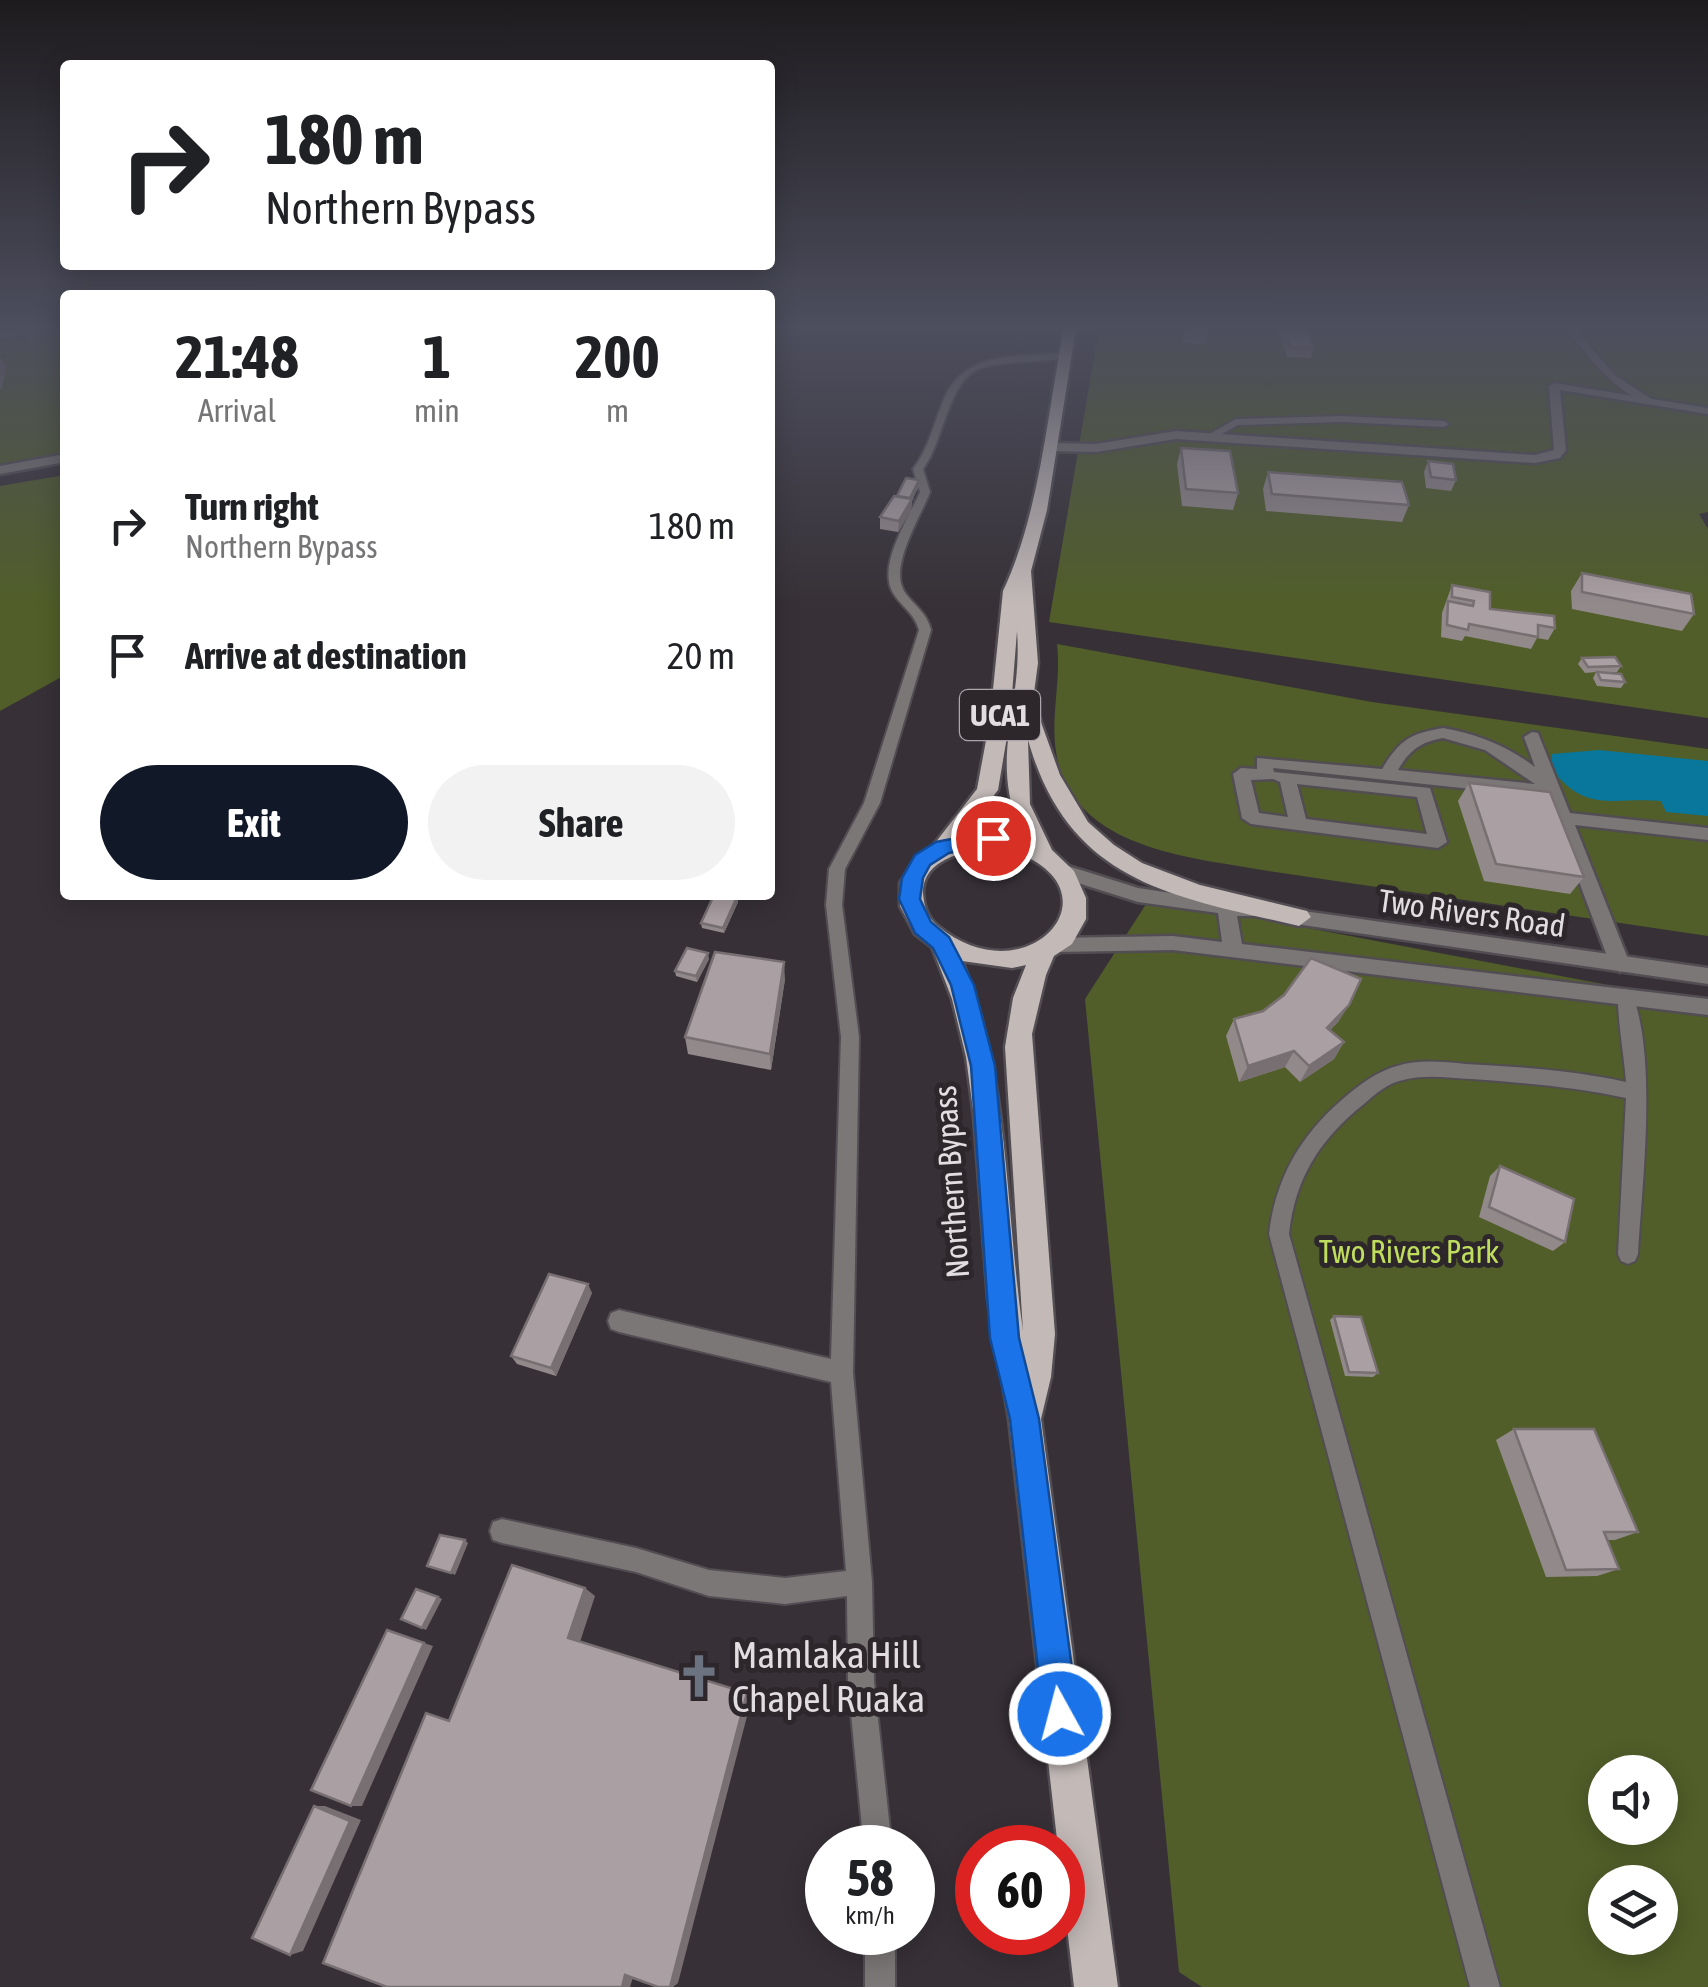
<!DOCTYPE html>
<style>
:root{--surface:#fff;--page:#f2f2f2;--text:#202124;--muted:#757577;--accent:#111827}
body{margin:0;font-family:"Asap Condensed",sans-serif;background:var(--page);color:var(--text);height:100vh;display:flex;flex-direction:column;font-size:38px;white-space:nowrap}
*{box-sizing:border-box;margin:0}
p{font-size:32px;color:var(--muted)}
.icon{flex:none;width:55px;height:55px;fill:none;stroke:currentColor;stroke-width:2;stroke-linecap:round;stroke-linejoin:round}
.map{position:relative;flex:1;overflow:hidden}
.sheet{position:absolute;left:60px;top:290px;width:715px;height:610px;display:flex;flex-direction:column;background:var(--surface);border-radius:10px;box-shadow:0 5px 25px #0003}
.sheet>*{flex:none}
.guide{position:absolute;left:60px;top:60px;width:715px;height:210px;border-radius:10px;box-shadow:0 5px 25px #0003;background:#fff;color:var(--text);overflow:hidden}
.controls{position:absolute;left:1588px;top:1755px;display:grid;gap:20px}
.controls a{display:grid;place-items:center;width:90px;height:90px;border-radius:50%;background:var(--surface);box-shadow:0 5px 25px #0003;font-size:50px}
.speed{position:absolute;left:805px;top:1825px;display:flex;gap:20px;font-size:50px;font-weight:700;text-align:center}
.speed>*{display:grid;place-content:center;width:130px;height:130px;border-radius:50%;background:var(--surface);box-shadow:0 5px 25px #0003;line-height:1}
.speed small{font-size:25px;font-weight:400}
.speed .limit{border:15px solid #d22;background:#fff;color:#111}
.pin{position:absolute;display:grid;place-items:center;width:85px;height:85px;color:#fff;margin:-42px;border:5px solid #fff;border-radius:50%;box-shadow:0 2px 10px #0007}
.me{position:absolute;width:110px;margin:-55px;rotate:353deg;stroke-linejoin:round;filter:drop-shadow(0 0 8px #0008)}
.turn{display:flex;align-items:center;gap:35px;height:210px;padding:0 40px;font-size:45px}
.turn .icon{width:130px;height:130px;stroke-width:2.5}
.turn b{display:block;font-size:70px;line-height:85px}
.eta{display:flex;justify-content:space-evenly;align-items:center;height:170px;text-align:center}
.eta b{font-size:60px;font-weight:700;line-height:70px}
.primary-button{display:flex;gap:20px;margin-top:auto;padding:20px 40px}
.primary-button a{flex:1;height:115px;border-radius:60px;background:var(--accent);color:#fff;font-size:40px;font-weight:700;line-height:115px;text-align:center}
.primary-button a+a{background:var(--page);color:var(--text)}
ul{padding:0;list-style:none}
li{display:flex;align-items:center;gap:30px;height:130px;padding:0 40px}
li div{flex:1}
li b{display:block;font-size:38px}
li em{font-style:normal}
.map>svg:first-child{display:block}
.green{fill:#515e29;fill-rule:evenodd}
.water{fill:#08779b}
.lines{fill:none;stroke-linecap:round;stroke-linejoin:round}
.service-casing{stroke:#524d52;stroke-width:4}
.pedestrian-casing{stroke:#524d52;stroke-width:5}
.minor-casing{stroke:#524d52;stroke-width:5}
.primary-casing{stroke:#524d52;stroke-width:5}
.service{fill:#7b7776;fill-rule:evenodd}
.pedestrian{fill:#7b7776;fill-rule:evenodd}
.minor{fill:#7b7776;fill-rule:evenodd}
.primary{fill:#c3bab8;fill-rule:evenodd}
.wall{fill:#92898b}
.shaded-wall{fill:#776f71}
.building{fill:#aa9fa2;stroke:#776f71;stroke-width:2.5}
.route{fill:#1a73e8;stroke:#114b97;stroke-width:2.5}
.labels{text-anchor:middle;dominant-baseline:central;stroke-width:10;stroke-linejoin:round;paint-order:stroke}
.shield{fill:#2d272c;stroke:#aba6ab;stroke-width:2.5}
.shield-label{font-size:30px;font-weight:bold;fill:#e1dde1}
.street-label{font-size:32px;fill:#e1dde1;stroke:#2d272c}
.park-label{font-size:32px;fill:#c0de5e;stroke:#2d272c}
.near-poi-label{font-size:38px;fill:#e1dde1;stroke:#2d272c;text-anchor:start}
</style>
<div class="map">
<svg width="1708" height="1987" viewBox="0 0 1708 1987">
<rect width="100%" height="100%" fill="#373137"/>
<g class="green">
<path d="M0,328H65V462L0,473Z"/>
<path d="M1099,328H1708V512L1699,514L1708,529V718L1049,622Z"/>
<path d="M65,475V675L0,711V486Z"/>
<path d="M1057,644L1372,702L1708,749V936L1262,870C1182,856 1065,847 1055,744C1052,711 1061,678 1057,644Z"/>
<path d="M1150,898L1708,1004V1987H1202L1179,1972L1085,999ZM1605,1772H1660V1828H1605ZM1605,1882H1660V1938H1605Z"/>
</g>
<path class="water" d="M1599,750L1708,761V816L1666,812L1661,801C1615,797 1585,814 1552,769V754Z"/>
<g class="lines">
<g class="service-casing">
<g id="service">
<path d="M1565,328H1574L1616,376L1650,398V402C1620,399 1583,351 1565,328Z"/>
<path d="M1065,353L1070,356L1068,358C1045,362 1001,361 981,368C948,379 944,442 923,469L930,492C921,516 889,566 904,591C913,605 927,612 931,630L880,803L845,869L842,905L859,1037L853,1373L872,1582L874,1682L892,1848H864L848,1682L847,1596L785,1604L709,1596L636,1572L502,1543L493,1540L490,1531L493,1522L502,1519L636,1548L709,1570L785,1578L846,1571L831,1382L619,1332L611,1329L608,1321L611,1313L619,1310L831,1359L841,1037L826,905L829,869L864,803L919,630C914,612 900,606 892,591C878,564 909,517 920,492L913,469C928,449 933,427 942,404C962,349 1015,358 1065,353Z"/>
<path d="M1342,416L1444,421L1449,424L1444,427L1342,422L1238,425L1213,439L1204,437L1236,419Z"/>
<path d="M1625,989L1631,991C1658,1055 1642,1184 1638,1254L1635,1261L1628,1264L1621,1261L1618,1254L1626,1098C1576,1087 1524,1083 1472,1079C1450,1078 1425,1074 1403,1080C1388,1083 1375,1094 1364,1104C1320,1139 1295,1178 1289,1234L1500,1987H1470L1269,1234C1276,1174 1304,1130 1351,1092C1365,1081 1379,1071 1397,1066C1419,1059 1443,1062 1466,1064C1519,1067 1574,1070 1626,1082C1625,1061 1615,1006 1619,991Z"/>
<rect x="865" y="1932" width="30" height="55"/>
</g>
</g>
<g class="pedestrian-casing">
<path id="pedestrian" d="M1443,728C1478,734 1507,746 1535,767L1524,737L1532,732L1538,733L1570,813L1708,828V840L1575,825L1630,964L1627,969L1620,972L1610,964L1547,797L1273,768L1274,772L1430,788L1447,842L1438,848L1251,824L1242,818L1233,774L1241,768L1257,769V758L1382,769C1400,740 1409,734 1443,728ZM1443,738L1485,750L1535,784L1398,770C1409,751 1420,742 1443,738ZM1273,779L1280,782L1288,817L1259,813L1251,780ZM1297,784L1417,797L1427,834L1306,819Z"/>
</g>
<g class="minor-casing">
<g id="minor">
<path d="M36,328H61L0,339V333Z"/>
<path d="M1554,383L1708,408V414L1560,390L1566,450L1560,458L1535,463L1176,439L1096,452L1049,451L1043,447L1049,443L1096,444L1176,431L1535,455L1554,450L1549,386Z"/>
<path d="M65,454V462L0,474V466Z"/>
<path d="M1065,865L1138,888L1256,906L1258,911L1256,916H1237L1242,944L1708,999V1015L1173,950L1054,952L1044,945L1054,938L1173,936L1222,942L1218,913L1138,902L1059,877L1056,872L1059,867Z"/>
<path d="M1282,908L1708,968V984L1282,922L1273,915Z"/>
</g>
</g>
<g class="primary-casing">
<path id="primary" d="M1064,328H1076L1047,510L1031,571L1038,663L1033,700L1060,775L1088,822L1114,845L1142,863L1200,885L1307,911L1311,917L1299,926C1171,896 1069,883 1028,740L1030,804L1052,850L1074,871L1086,898V919L1072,944L1054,956L1046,975L1032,1034L1055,1334L1051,1377L1041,1419L1118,1987H1074L1062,1885V1848H1058L1009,1419L988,1299L974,1117L966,1057L952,999L932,947L915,934L900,906V883L916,857L932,847L977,789L990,719L1003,591C1040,512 1047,415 1064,328ZM1017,631C1023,710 987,758 1023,837L993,830L963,836L998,790L1010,719ZM993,846C1134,877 1033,1004 938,926C927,917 924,906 923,893C923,858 967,851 993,846ZM962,961L1012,968L1026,965L1013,998L1005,1047L1023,1331C1005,1206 1010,1080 962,961Z"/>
</g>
<use href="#service" class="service"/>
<use href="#pedestrian" class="pedestrian"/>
<use href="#minor" class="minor"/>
<use href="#primary" class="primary"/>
</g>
<g class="wall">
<path d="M1185,328H1209L1205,345L1182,342Z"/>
<path d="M1277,328H1307L1314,348L1311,358L1287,357Z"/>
<path d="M1181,448L1238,493L1233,510L1182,506L1177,464Z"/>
<path d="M1428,461L1456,480L1451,491L1426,488L1424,472Z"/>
<path d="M1268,472L1409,505L1402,522L1266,511L1263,489Z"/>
<path d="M919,480V486L912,500L911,510L898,532L880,529V517L897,496Z"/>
<path d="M1582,573L1694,614L1682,631L1572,609L1571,591Z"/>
<path d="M1452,585L1490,609L1555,628L1548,640L1537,638L1531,649L1465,636L1462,641L1441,637L1442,613Z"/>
<path d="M1582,658L1621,666L1617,672H1601L1625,682L1621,688L1597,686L1593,678L1596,672L1585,673L1578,664Z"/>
<path d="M1469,783L1584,877L1570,894L1484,881L1458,801Z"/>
<path d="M737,897L738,902L724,933L702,928L701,923Z"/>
<path d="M709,959L697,982L676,976L675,971Z"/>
<path d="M785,979L771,1070L688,1054L685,1037Z"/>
<path d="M1234,1019L1339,1021L1330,1030L1344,1042L1334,1059L1300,1082L1285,1067L1239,1082L1226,1036Z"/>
<path d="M1500,1166L1565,1242L1553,1251L1479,1217L1490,1176Z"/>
<path d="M592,1293L556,1376L517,1364L511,1356Z"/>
<path d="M1334,1316L1378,1373L1373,1377L1345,1376L1330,1320Z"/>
<path d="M1514,1429L1638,1532L1615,1540H1607L1619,1569L1597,1576L1546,1577L1496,1440Z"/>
</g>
<g class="shaded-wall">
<path d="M0,357L6,367L2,389H0Z"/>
<path d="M919,480V486L912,500L911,510L898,532L899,521Z"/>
<path d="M737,897L738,902L724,933L723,928Z"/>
<path d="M708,953L709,959L697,982L696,976Z"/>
<path d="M784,962L785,979L771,1070L770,1054Z"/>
<path d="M1349,1005L1339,1021L1317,1044L1327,1028Z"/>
<path d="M1344,1042L1334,1059L1300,1082L1309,1066Z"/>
<path d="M1294,1051L1285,1067L1239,1082L1248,1066Z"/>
<path d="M588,1284L592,1293L556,1376L551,1368Z"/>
<path d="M465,1540L468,1543L455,1575L451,1573Z"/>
<path d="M585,1588L595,1596L579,1645L568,1638Z"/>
<path d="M438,1597L442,1599L426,1630L422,1628Z"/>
<path d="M424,1643L433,1646L362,1806H351Z"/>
<path d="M747,1693L752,1697L678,1983L673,1987H670Z"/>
<path d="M314,1806H325L361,1820L303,1951L290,1955Z"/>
<path d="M636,1968L630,1987H622L625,1975Z"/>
</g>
<g class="building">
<path d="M1185,328H1209L1208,334L1184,332Z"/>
<path d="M1284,328H1307L1314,348L1290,347Z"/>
<path d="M1181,448L1230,451L1238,493L1186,489Z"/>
<path d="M1428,461L1453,464L1456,480L1431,477Z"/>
<path d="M1268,472L1402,482L1409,505L1272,494Z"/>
<path d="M906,478L919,480L910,498L897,496Z"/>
<path d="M894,496L912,499L899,521L880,517Z"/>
<path d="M1582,573L1691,594L1694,614L1582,592Z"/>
<path d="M1452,585L1490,592V609L1554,616L1555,628L1538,625V637L1469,624L1468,630L1447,625L1448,601L1473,606L1474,601L1452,597Z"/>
<path d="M1615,657L1621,666L1588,667L1582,658Z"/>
<path d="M1597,672L1621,674L1625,682L1601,680Z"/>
<path d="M1469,783L1550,792L1584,877L1496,864Z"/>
<path d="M714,895L737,897L723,928L701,923Z"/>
<path d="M687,948L708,953L696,976L675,971Z"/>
<path d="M715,952L784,962L770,1054L685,1037Z"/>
<path d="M1311,958L1361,979L1349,1005L1327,1028L1344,1042L1309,1066L1294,1051L1248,1066L1234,1019L1263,1011L1284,995Z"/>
<path d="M1500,1166L1574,1199L1565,1242L1489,1207Z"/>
<path d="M549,1274L588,1284L551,1368L511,1356Z"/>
<path d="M1334,1316L1361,1317L1378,1373L1349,1372Z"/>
<path d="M1514,1429H1594L1638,1532H1604L1619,1569L1566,1570Z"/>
<path d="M440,1535L465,1540L451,1573L427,1566Z"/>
<path d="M512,1565L585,1588L568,1638L747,1693L670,1987H658L625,1975L622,1987H387L323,1963L426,1713L449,1721Z"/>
<path d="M416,1589L438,1597L422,1628L401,1619Z"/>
<path d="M387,1630L424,1643L351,1806L311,1790Z"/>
<path d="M314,1806L350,1821L290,1955L252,1938Z"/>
</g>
<linearGradient id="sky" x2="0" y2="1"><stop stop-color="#1e1b1e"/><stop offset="0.54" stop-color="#4d4e5e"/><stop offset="1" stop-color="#4d4e5e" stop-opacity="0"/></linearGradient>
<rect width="1708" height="606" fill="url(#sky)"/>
<path class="route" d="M993,831L1000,834V843L949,853L930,865L923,878L920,899L931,922L949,937L974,985L995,1066L1019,1338L1039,1419L1078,1714L1073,1726L1060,1731L1048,1726L1043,1714L1010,1419L990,1338L971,1066L951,985L933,948L915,933L899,899L902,878L915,855L936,842Z"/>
<defs>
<g id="church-bare" transform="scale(3.45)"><path d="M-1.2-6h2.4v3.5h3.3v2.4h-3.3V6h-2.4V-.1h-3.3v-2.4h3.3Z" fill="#6b7280" stroke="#2d272c" stroke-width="2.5" paint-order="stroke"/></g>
</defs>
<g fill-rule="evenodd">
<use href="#church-bare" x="699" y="1676"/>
</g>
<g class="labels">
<rect class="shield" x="960" y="690" width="80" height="50" rx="8"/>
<g class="shield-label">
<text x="1000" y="715">UCA1</text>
</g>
<g class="street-label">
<text transform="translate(1472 913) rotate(8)">Two Rivers Road</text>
<text transform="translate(951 1182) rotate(-94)">Northern Bypass</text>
</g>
<g class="park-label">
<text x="1409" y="1251">Two Rivers Park</text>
</g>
<g class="near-poi-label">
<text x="732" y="1654">Mamlaka Hill<tspan x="732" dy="44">Chapel Ruaka</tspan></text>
</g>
</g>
</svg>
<div class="controls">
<a><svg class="icon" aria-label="sound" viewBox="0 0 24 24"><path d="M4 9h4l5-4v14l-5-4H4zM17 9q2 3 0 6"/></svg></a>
<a><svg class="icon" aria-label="layers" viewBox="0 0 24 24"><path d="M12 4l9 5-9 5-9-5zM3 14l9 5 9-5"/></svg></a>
</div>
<div class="speed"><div>58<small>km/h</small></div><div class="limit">60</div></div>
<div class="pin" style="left:993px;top:838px;background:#d93025"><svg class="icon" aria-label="arrive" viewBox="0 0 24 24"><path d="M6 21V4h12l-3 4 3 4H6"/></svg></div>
<svg class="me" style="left:1060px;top:1714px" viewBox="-20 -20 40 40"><circle r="17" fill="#1a73e8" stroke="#fff" stroke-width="3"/><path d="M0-11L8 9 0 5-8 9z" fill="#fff"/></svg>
<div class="guide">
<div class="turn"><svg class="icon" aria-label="right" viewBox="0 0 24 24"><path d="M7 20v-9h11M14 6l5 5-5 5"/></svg><div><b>180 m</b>Northern Bypass</div></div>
</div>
<section class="sheet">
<div class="eta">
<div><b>21:48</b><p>Arrival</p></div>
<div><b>1</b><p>min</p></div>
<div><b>200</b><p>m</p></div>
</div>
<ul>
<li><svg class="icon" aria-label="right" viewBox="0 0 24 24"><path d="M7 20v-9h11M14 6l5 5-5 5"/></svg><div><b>Turn right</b><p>Northern Bypass</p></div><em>180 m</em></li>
<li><svg class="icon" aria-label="arrive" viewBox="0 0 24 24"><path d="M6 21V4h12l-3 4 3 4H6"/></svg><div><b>Arrive at destination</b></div><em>20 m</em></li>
</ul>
<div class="primary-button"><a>Exit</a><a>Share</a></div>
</section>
</div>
